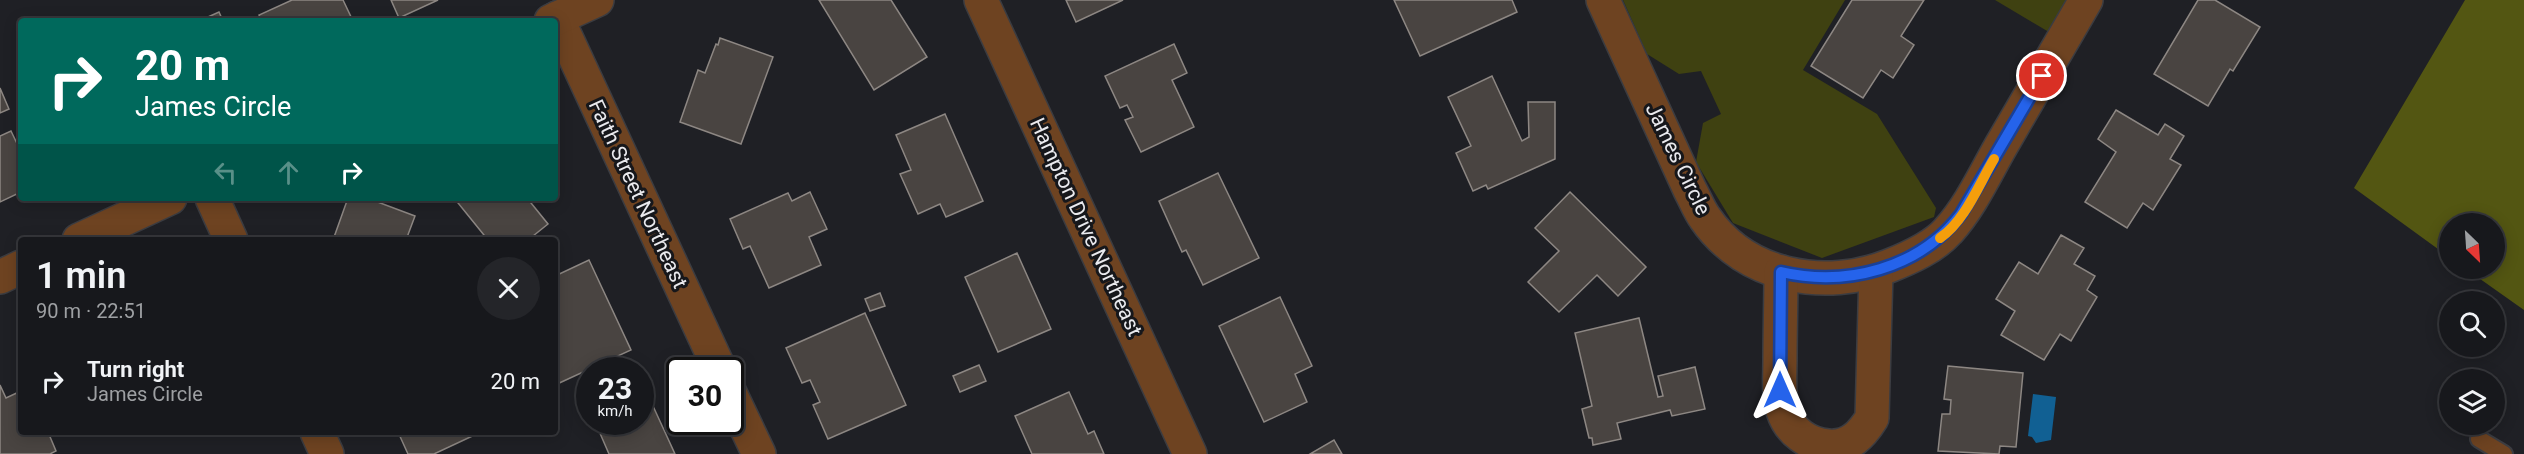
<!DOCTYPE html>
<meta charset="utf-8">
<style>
:root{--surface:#17181c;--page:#242529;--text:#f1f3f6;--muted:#9ea0a3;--line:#36373b}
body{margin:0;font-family:Roboto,sans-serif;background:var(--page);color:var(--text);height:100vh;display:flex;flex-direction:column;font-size:22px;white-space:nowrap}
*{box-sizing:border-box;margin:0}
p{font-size:20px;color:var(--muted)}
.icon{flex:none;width:33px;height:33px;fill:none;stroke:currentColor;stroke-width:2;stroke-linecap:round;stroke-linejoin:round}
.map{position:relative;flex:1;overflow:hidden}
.panel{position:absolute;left:18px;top:237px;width:540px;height:198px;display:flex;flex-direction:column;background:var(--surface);border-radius:6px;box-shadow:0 3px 15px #0003,0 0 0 2px var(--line)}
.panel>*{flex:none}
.top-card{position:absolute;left:18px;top:18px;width:540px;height:183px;border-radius:6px;box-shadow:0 3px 15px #0003,0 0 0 2px var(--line);background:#00695c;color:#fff;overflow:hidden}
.needle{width:39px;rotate:155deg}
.controls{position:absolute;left:2439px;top:213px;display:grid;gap:12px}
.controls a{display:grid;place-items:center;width:66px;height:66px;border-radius:50%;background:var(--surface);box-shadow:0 3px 15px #0003,0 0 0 2px var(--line);font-size:30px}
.speed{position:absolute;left:576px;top:357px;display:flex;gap:12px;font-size:30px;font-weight:700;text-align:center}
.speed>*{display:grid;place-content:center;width:78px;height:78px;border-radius:50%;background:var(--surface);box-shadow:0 3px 15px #0003,0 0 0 2px var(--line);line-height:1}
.speed small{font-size:15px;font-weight:400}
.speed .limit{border:3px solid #111;border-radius:9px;background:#fff;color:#111}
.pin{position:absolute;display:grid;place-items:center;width:51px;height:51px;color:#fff;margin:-26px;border:3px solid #fff;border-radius:50%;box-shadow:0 2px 6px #0007}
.me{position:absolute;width:66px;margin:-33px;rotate:0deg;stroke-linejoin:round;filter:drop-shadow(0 0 4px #0008)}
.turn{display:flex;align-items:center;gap:21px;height:126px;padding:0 18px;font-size:27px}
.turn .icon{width:78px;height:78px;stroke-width:2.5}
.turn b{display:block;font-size:42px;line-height:51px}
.lanes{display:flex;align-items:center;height:57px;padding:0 18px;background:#0003;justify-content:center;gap:30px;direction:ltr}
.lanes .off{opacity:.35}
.round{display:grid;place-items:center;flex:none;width:63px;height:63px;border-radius:32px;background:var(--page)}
.head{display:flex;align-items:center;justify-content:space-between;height:102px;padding:0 18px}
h1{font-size:36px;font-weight:600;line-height:45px}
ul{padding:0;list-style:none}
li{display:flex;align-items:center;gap:18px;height:84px;padding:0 18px}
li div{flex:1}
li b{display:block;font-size:22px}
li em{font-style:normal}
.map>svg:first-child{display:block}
.green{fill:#3f4111}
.forest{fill:#535612}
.water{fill:#116093}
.building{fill:#494441;stroke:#8d8783;stroke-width:1.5}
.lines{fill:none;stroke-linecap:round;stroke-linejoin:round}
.lane-casing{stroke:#3b3c41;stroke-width:20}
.street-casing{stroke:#3b3c41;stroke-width:36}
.lane{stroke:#6e4321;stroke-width:16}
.street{stroke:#6e4321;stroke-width:33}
.route-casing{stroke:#184099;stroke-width:15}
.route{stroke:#2563eb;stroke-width:10}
.slow{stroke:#f59e0b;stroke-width:10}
.labels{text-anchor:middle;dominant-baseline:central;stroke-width:6;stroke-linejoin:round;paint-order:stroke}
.street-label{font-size:21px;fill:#eaeaee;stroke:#16171b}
</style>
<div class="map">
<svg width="2524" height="454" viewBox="0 0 2524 454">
<rect width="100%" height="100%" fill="#1f2025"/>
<g class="green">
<path d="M1623,0H1845L1803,70L1877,114L1936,208L1934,217L1822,258L1733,223L1696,162L1703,123L1721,114L1701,71L1679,74L1647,54Z"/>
<path d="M1995,0H2082L2059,38Z"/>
</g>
<path class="forest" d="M2465,0H2524V310L2466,269L2494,268V224H2450L2449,257L2354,188Z"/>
<path class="water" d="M2033,394L2056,397L2051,440L2036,443L2032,437L2028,436Z"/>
<g class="building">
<path d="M292,0H343L353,21H262L259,15Z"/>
<path d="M391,0H438L399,18Z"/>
<path d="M819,0H891L927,57L874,90Z"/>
<path d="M1066,0H1123L1076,22Z"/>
<path d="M1394,0H1512L1517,12L1420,56Z"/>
<path d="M1852,0H1924L1901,36L1914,45L1893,78L1881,70L1863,98L1811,66Z"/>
<path d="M2198,0H2215L2260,27L2233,71L2230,69L2208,106L2154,74Z"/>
<path d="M219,12L223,21H199Z"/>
<path d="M720,38L773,57L741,144L680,122L698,70L705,73L716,44L718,45Z"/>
<path d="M1174,44L1187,73L1172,80L1194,127L1141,152L1125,120L1133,117L1127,105L1120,108L1105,76Z"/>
<path d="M1492,76L1522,141L1529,137L1528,102H1555V159L1488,189L1486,185L1473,191L1456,153L1471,146L1448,97Z"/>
<path d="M0,88L9,109L0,113Z"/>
<path d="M2116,110L2158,135L2165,124L2184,136L2170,159L2181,165L2153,210L2143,203L2127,228L2085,202L2116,152L2098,139Z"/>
<path d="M945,114L983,201L946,217L940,204L918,214L900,174L911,170L896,135Z"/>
<path d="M11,131L21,152V192L0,202V136Z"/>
<path d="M1218,173L1259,258L1203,285L1186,250L1182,252L1159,201Z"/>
<path d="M810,192L827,229L809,237L821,265L769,288L750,246L743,249L730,219L788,193L792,201Z"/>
<path d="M1570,192L1646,267L1618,296L1597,275L1559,312L1528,282L1559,251L1535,228Z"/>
<path d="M348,198H367L415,216L406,240H333Z"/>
<path d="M454,198H527L548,224L528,240H488Z"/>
<path d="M2061,235L2084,248L2074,264L2095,276L2087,290L2097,297L2071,341L2060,334L2044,360L2001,335L2015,311L1996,299L2019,262L2038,274Z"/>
<path d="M1017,253L1051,329L998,352L965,277Z"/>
<path d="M589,260L631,350L555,385V276Z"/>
<path d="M880,293L885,306L870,311L865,299Z"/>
<path d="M1280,297L1312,366L1295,374L1307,402L1264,422L1219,326Z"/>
<path d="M865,313L906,405L828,439L813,405L820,402L810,380L802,383L786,348Z"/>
<path d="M1639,318L1658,397L1663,396L1658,376L1695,367L1705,409L1672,416L1670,410L1617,423L1621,439L1593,445L1592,438H1589L1582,409L1592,406L1575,333Z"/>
<path d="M979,365L986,381L960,392L953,376Z"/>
<path d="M1948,366L2023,373L2016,447L2000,446L1999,454L1938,451L1942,414H1950L1951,400L1944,399Z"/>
<path d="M0,385L6,398L21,391V432H48L56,451L50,454H0Z"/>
<path d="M1069,392L1088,434L1094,431L1104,454H1032L1015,416Z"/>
<path d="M653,406L675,454H609L599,431L620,422H640V412Z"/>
<path d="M398,432H481L434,454H408Z"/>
<path d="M1334,440L1342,454H1310Z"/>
</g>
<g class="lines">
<g class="lane-casing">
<path id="lane" d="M2479,439L2504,454"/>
</g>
<g class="street-casing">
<g id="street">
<path d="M981,0L1190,454"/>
<path d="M1603,0L1690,190C1695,199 1699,210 1705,218C1746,278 1826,291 1889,266C1909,258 1934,247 1948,231C1970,207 1985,174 2001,146C2029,97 2058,49 2086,0"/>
<path d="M557,18L720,370"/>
<path d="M551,21L597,0"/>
<path d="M212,198L231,240"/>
<path d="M79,240L170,198"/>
<path d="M1781,272C1781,301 1780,331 1780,360C1780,377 1778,396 1783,411C1790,432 1808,444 1828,446C1850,448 1862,434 1872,418L1876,271"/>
<path d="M0,277L21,267"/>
<path d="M730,393L759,454"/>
<path d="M317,432L327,454"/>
</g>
</g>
<use href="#lane" class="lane"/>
<use href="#street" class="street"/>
</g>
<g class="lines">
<g class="route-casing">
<path id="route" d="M1780,390L1781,272C1846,287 1919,269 1961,214L2042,76"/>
</g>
<use href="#route" class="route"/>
<path class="slow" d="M1940,238C1965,221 1979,184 1994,159"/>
</g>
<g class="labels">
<g class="street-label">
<text transform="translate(1678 159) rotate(64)">James Circle</text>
<text transform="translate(638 194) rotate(65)">Faith Street Northeast</text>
<text transform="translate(1086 227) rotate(65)">Hampton Drive Northeast</text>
</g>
</g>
</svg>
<div class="controls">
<a><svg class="needle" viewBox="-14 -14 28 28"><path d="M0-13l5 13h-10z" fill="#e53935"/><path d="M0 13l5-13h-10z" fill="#9ea0a3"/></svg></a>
<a><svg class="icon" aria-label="search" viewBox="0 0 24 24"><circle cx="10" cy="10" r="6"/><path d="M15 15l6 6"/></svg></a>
<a><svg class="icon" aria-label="layers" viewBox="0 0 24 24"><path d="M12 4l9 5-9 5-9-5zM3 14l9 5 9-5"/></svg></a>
</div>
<div class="speed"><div>23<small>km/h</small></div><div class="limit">30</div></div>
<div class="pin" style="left:2042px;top:76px;background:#d93025"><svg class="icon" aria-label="arrive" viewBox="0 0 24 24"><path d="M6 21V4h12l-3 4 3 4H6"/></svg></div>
<svg class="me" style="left:1780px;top:390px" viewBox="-20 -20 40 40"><path d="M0-17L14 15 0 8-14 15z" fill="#2563eb" stroke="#fff" stroke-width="4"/></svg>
<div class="top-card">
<div class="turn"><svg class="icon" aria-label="right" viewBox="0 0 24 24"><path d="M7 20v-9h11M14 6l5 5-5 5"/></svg><div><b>20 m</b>James Circle</div></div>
<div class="lanes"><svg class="icon off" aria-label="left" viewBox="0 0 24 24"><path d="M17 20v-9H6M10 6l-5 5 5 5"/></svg><svg class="icon off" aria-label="ahead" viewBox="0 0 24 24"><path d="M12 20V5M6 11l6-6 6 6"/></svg><svg class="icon" aria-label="right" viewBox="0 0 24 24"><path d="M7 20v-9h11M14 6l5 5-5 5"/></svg></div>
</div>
<section class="panel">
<div class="head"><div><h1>1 min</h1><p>90 m · 22:51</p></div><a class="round"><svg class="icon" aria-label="close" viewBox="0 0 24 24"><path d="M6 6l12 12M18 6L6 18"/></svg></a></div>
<ul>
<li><svg class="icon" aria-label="right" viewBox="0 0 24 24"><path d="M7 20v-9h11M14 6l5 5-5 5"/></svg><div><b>Turn right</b><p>James Circle</p></div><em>20 m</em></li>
</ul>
</section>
</div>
